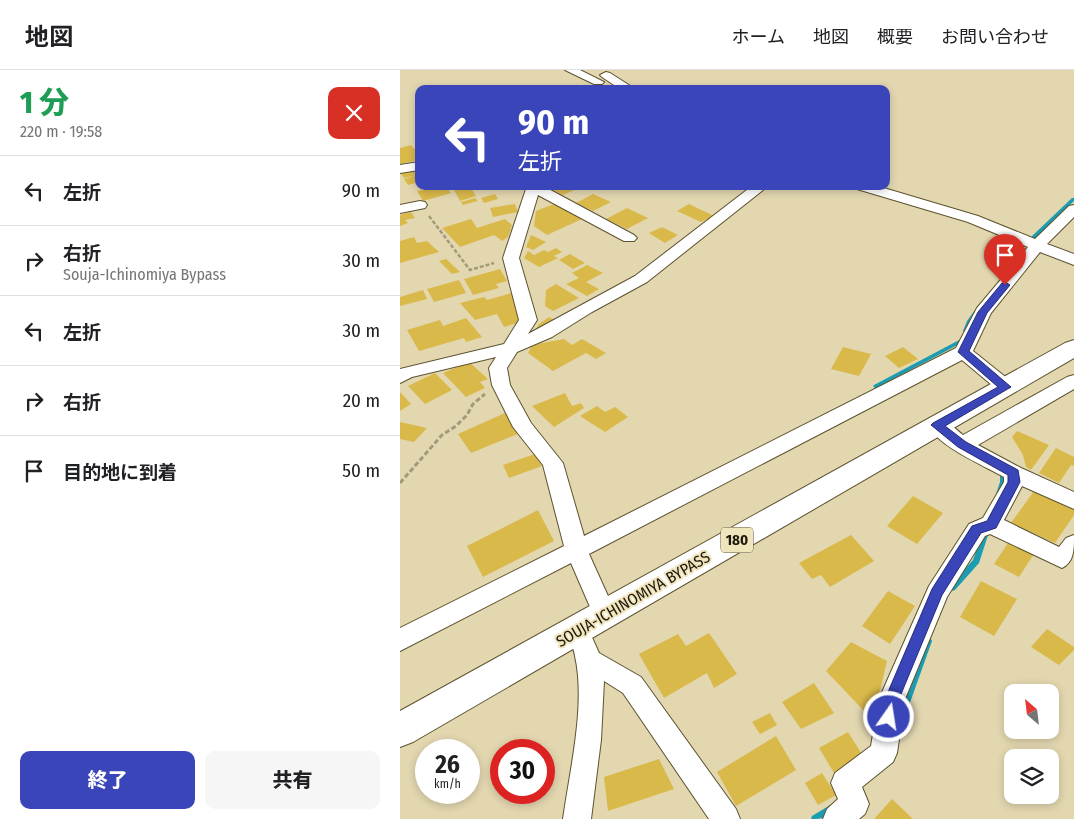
<!DOCTYPE html>
<html lang="ja">
<meta charset="utf-8">
<style>
:root{--surface:#fff;--page:#f6f6f6;--text:#202124;--muted:#757577;--line:#e0e0e0;--accent:#3945b8}
body{margin:0;font-family:"Fira Sans Condensed","Noto Sans JP",sans-serif;background:var(--page);color:var(--text);height:100vh;display:flex;flex-direction:column;font-size:19px;white-space:nowrap}
*{box-sizing:border-box;margin:0}
p{font-size:16px;color:var(--muted)}
.icon{flex:none;width:28px;height:28px;fill:none;stroke:currentColor;stroke-width:2;stroke-linecap:round;stroke-linejoin:round}
.map{position:relative;flex:1;overflow:hidden}
.panel{display:flex;flex-direction:column;background:var(--surface);width:400px}
.panel>*{flex:none}
.top-card{position:absolute;left:15px;top:15px;width:475px;height:105px;border-radius:10px;box-shadow:0 2px 8px #0003;background:#3945b8;color:#fff;overflow:hidden}
.needle{width:32px;rotate:332deg}
.buttons{position:absolute;left:604px;top:614px;display:grid;gap:10px}
.buttons a{display:grid;place-items:center;width:55px;height:55px;border-radius:10px;background:var(--surface);box-shadow:0 2px 8px #0003;font-size:25px}
.speed{position:absolute;left:15px;top:669px;display:flex;gap:10px;font-size:25px;font-weight:700;text-align:center}
.speed>*{display:grid;place-content:center;width:65px;height:65px;border-radius:50%;background:var(--surface);box-shadow:0 2px 8px #0003;line-height:1}
.speed small{font-size:12px;font-weight:400}
.speed .limit{border:8px solid #d22;background:#fff;color:#111}
.pin{position:absolute;display:grid;place-items:center;width:42px;height:42px;color:#fff;margin:-51px -21px;border-radius:50% 50% 50% 0;rotate:-45deg;box-shadow:0 0 5px #0007}
.pin .icon{rotate:45deg}
.me{position:absolute;width:55px;margin:-28px;rotate:13deg;stroke-linejoin:round;filter:drop-shadow(0 0 4px #0008)}
.turn{display:flex;align-items:center;gap:18px;height:105px;padding:0 20px;font-size:22px}
.turn .icon{width:65px;height:65px;stroke-width:2.5}
.turn b{display:block;font-size:35px;line-height:42px}
.round{display:grid;place-items:center;flex:none;width:52px;height:52px;border-radius:10px;background:var(--page)}
.summary{display:flex;align-items:center;justify-content:space-between;height:85px;padding:0 20px}
h1{font-size:30px;font-weight:800;line-height:38px;color:#1e9e55}
.primary-button{display:flex;gap:10px;margin-top:auto;padding:10px 20px}
.primary-button a{flex:1;height:58px;border-radius:10px;background:var(--accent);color:#fff;font-size:20px;font-weight:800;line-height:58px;text-align:center}
.primary-button a+a{background:var(--page);color:var(--text)}
ul{padding:0;list-style:none}
li{display:flex;align-items:center;gap:15px;height:70px;padding:0 20px;border-top:1px solid var(--line)}
li div{flex:1}
li b{display:block;font-size:19px}
li em{font-style:normal}
header{display:flex;align-items:center;gap:30px;box-sizing:border-box;height:70px;padding:0 25px;background:var(--surface);border-bottom:1px solid var(--line)}
header strong{font-size:24px}
nav{display:flex;gap:28px;margin-inline-start:auto;font-size:18px}
main{display:flex;flex:1;min-height:0}
.map>svg:first-child{display:block}
.lines{fill:none;stroke-linecap:round;stroke-linejoin:round}
.stream{fill:#1c9cb1;fill-rule:evenodd}
.building{fill:#dab94b}
.minor-casing{stroke:#5c522f;stroke-width:2}
.trunk-casing{stroke:#5c522f;stroke-width:2}
.path-far1{stroke:#a49a7b;stroke-width:2.5;stroke-dasharray:4 2;stroke-linecap:butt}
.path{stroke:#a49a7b;stroke-width:3;stroke-dasharray:5 2.5;stroke-linecap:butt}
.minor{fill:#fff;fill-rule:evenodd}
.trunk{fill:#fff;fill-rule:evenodd}
.route{fill:#3945b8;stroke:#252d78}
.labels{text-anchor:middle;dominant-baseline:central;stroke-width:4;stroke-linejoin:round;paint-order:stroke}
.shield{fill:#f0e4bd;stroke:#5c5540;stroke-width:1}
.shield-label{font-size:15px;font-weight:bold;fill:#1c180a}
.street-label{font-size:16px;fill:#1c180a;stroke:#f0e4bd}
</style>
<header>
<strong>地図</strong>
<nav><a>ホーム</a><a>地図</a><a>概要</a><a>お問い合わせ</a></nav>
</header>
<main>
<section class="panel">
<div class="summary"><div><h1>1 分</h1><p>220 m · 19:58</p></div><a class="round" style="background:#d93025;color:#fff"><svg class="icon" aria-label="close" viewBox="0 0 24 24"><path d="M6 6l12 12M18 6L6 18"/></svg></a></div>
<ul>
<li><svg class="icon" aria-label="left" viewBox="0 0 24 24"><path d="M17 20v-9H6M10 6l-5 5 5 5"/></svg><div><b>左折</b></div><em>90 m</em></li>
<li><svg class="icon" aria-label="right" viewBox="0 0 24 24"><path d="M7 20v-9h11M14 6l5 5-5 5"/></svg><div><b>右折</b><p>Souja-Ichinomiya Bypass</p></div><em>30 m</em></li>
<li><svg class="icon" aria-label="left" viewBox="0 0 24 24"><path d="M17 20v-9H6M10 6l-5 5 5 5"/></svg><div><b>左折</b></div><em>30 m</em></li>
<li><svg class="icon" aria-label="right" viewBox="0 0 24 24"><path d="M7 20v-9h11M14 6l5 5-5 5"/></svg><div><b>右折</b></div><em>20 m</em></li>
<li><svg class="icon" aria-label="arrive" viewBox="0 0 24 24"><path d="M6 21V4h12l-3 4 3 4H6"/></svg><div><b>目的地に到着</b></div><em>50 m</em></li>
</ul>
<div class="primary-button"><a>終了</a><a>共有</a></div>
</section>
<div class="map">
<svg width="674" height="749" viewBox="0 0 674 749">
<rect width="100%" height="100%" fill="#e3d7b0"/>
<g class="lines">
<g class="stream">
<path d="M672,128H674V131L636,168H632V166Z"/>
<path d="M577,239L580,241L573,251L569,261L566,263L564,262L563,261L567,251L575,240Z"/>
<path d="M563,268L565,269L566,270L565,271L480,316L481,318L480,319H476L473,316L474,315Z"/>
<path d="M597,399H601L606,404V412L602,424L601,426H597L596,424L600,412V405L596,401Z"/>
<path d="M587,456L589,457L590,459L579,493L555,520L552,521L549,520L548,518L549,516L573,490L584,459L585,457Z"/>
<path d="M528,568L531,569L532,571L507,641L506,644L503,645L500,644L499,641L524,571L525,569Z"/>
<path d="M432,734L435,735L436,738C430,748 421,749 411,749L412,746Z"/>
</g>
</g>
<g class="building">
<path d="M11,75L14,79L19,78V90L0,94V78Z"/>
<path d="M19,100V112L8,115L4,109L16,105L4,108L1,104Z"/>
<path d="M25,116H46L51,123L23,131L17,121L26,119Z"/>
<path d="M60,116H70L76,126L60,131L53,118Z"/>
<path d="M146,116H183L163,125Z"/>
<path d="M95,124L98,129L84,133L81,128Z"/>
<path d="M193,124L211,132L193,141L176,133Z"/>
<path d="M75,128L78,131L63,135L61,132Z"/>
<path d="M115,134L118,142L93,147L90,138Z"/>
<path d="M154,134L182,149L147,165L134,156L136,141Z"/>
<path d="M289,134L314,146L301,152L277,141Z"/>
<path d="M227,138L248,148L227,159L206,149Z"/>
<path d="M11,142L15,148L5,150L8,153L0,156V145Z"/>
<path d="M71,149L77,158L105,149L112,155L108,167L102,171L94,165L60,177L42,158Z"/>
<path d="M262,157L278,165L265,173L249,163Z"/>
<path d="M131,165L146,172L133,180L126,177Z"/>
<path d="M14,167L17,173L27,171L39,182L0,193V171Z"/>
<path d="M156,178L162,182L154,186L158,188L139,197L124,188L128,181L134,185L144,180L148,182Z"/>
<path d="M170,184L185,193L173,199L159,190Z"/>
<path d="M46,189L60,202L52,204L39,191Z"/>
<path d="M187,195L203,203L186,212L199,219L187,226L166,214L179,208L172,203Z"/>
<path d="M100,199L107,211L96,214L99,218L73,225L64,209Z"/>
<path d="M59,210L66,223L34,232L27,219Z"/>
<path d="M156,214L179,228L153,241L145,236L146,220Z"/>
<path d="M23,220L27,229L0,236V227Z"/>
<path d="M112,223L121,252L104,257L97,244L75,250L60,233L84,227L87,230Z"/>
<path d="M149,247L157,252L133,264L139,254Z"/>
<path d="M66,248L82,267L66,272L64,268L19,281L7,260L40,250L43,256Z"/>
<path d="M164,269L172,275L182,269L206,283L196,289L186,283L153,301L128,283L132,275Z"/>
<path d="M443,277L471,284L459,306L431,299Z"/>
<path d="M503,277L518,289L499,298L485,286Z"/>
<path d="M69,292L88,309L80,312L85,318L66,327L43,303Z"/>
<path d="M35,303L52,320L25,334L8,316Z"/>
<path d="M0,322L11,334L0,341Z"/>
<path d="M165,323L172,336L181,333L184,338L154,357L132,336Z"/>
<path d="M197,336L205,342L215,337L228,347L205,362L180,346Z"/>
<path d="M105,343L120,363L71,383L58,364Z"/>
<path d="M0,352L27,358L14,372L0,369Z"/>
<path d="M617,361L649,375L631,400L626,397L623,385L612,367Z"/>
<path d="M656,378L674,387V396L671,395L659,413L639,403Z"/>
<path d="M135,384L142,396L109,408L103,395Z"/>
<path d="M634,421L674,440V445L655,473L611,453Z"/>
<path d="M513,426L543,443L517,474L487,456Z"/>
<path d="M138,440L154,471L83,507L67,476Z"/>
<path d="M451,465L474,491L430,517L421,505L412,509L399,493Z"/>
<path d="M610,470L634,484L619,507L594,494Z"/>
<path d="M581,511L617,529L594,566L560,547Z"/>
<path d="M488,521L515,536L490,574L462,556Z"/>
<path d="M647,559L674,577V580L659,595L631,577Z"/>
<path d="M309,563L337,604L314,618L307,603L264,628L239,584L278,564L286,576Z"/>
<path d="M451,572L487,591L478,629L466,643L426,601Z"/>
<path d="M414,613L434,643L401,659L382,632Z"/>
<path d="M370,643L377,655L360,664L352,652Z"/>
<path d="M448,662L463,686L434,703L419,678Z"/>
<path d="M376,666L396,700L336,736L317,702Z"/>
<path d="M259,689L274,719L208,741L204,707Z"/>
<path d="M422,703L436,725L418,735L405,713Z"/>
<path d="M492,729L513,749H474Z"/>
</g>
<g class="lines">
<g class="minor-casing">
<g id="minor">
<path d="M165,0H180L204,12L202,14H194Z"/>
<path d="M206,2L210,3L235,19H220L202,7L200,5Z"/>
<path d="M19,92V100L0,103V95Z"/>
<path d="M127,116H143L234,165L237,168L234,171H224L138,125L119,188L137,250L128,264L235,206L352,116H368L247,212L192,242L152,267L117,282L107,298L110,315L131,353L163,393L184,466L556,278L577,238L628,177L568,152L457,119L455,116H477L578,146L635,169L669,136L674,135V147L647,174L674,184V195L640,182L591,243L573,281L613,313L615,317L613,321L606,323L599,321L562,290L189,484L217,546L213,553L205,556L197,553L171,493L0,581V558L164,476L143,395L113,357L92,315L89,298L96,287L12,307L0,313V299L104,274L119,250L103,188Z"/>
<path d="M20,131L25,132L27,135L25,138L0,143V135Z"/>
<path d="M674,305V319L578,375L621,398L674,422V439L622,416L604,450L659,477L666,468L674,465C674,480 674,492 662,498L590,464L585,466L547,527L505,629L497,683L493,692L462,717L469,734L465,744L459,749H423L427,739L438,729L431,713L435,703L471,676L479,629L529,516L569,454L583,448L604,412V407C581,394 541,378 527,355L530,350C544,346 553,357 563,365L667,307Z"/>
<path d="M177,551L186,554L199,583L241,607L336,739L340,749H309L223,623L204,611L201,670L191,749H163C170,699 186,635 175,586C174,577 168,569 165,561L168,554Z"/>
</g>
</g>
<g class="trunk-casing">
<path id="trunk" d="M674,270V288L13,672L0,677V641L665,273Z"/>
</g>
<path class="path-far1" d="M29,146L70,200L94,193"/>
<path class="path" d="M0,413L42,365L56,356L67,345L73,334L85,324"/>
<use href="#minor" class="minor"/>
<use href="#trunk" class="trunk"/>
</g>
<path class="route" d="M605,212L610,215L587,243L569,281L611,317L545,356L566,372L618,400L620,412L596,458L581,463L542,525L499,629L494,652L489,654L483,652L481,647L485,629L532,519L572,456L587,451L608,412V405L558,377L531,355L533,353L598,317L558,282L578,242L602,213Z"/>
<g class="labels">
<rect class="shield" x="321" y="457.5" width="32" height="25" rx="4"/>
<g class="shield-label">
<text x="337" y="470">180</text>
</g>
<g class="street-label">
<text transform="translate(233 529) rotate(-30)">SOUJA-ICHINOMIYA BYPASS</text>
</g>
</g>
</svg>
<div class="buttons">
<a><svg class="needle" viewBox="-14 -14 28 28"><path d="M0-13l5 13h-10z" fill="#e53935"/><path d="M0 13l5-13h-10z" fill="#757577"/></svg></a>
<a><svg class="icon" aria-label="layers" viewBox="0 0 24 24"><path d="M12 4l9 5-9 5-9-5zM3 14l9 5 9-5"/></svg></a>
</div>
<div class="speed"><div>26<small>km/h</small></div><div class="limit">30</div></div>
<div class="pin" style="left:605px;top:215px;background:#d93025"><svg class="icon" aria-label="arrive" viewBox="0 0 24 24"><path d="M6 21V4h12l-3 4 3 4H6"/></svg></div>
<svg class="me" style="left:489px;top:647px" viewBox="-20 -20 40 40"><circle r="17" fill="#3945b8" stroke="#fff" stroke-width="3"/><path d="M0-11L8 9 0 5-8 9z" fill="#fff"/></svg>
<div class="top-card">
<div class="turn"><svg class="icon" aria-label="left" viewBox="0 0 24 24"><path d="M17 20v-9H6M10 6l-5 5 5 5"/></svg><div><b>90 m</b>左折</div></div>
</div>
</div>
</main>
